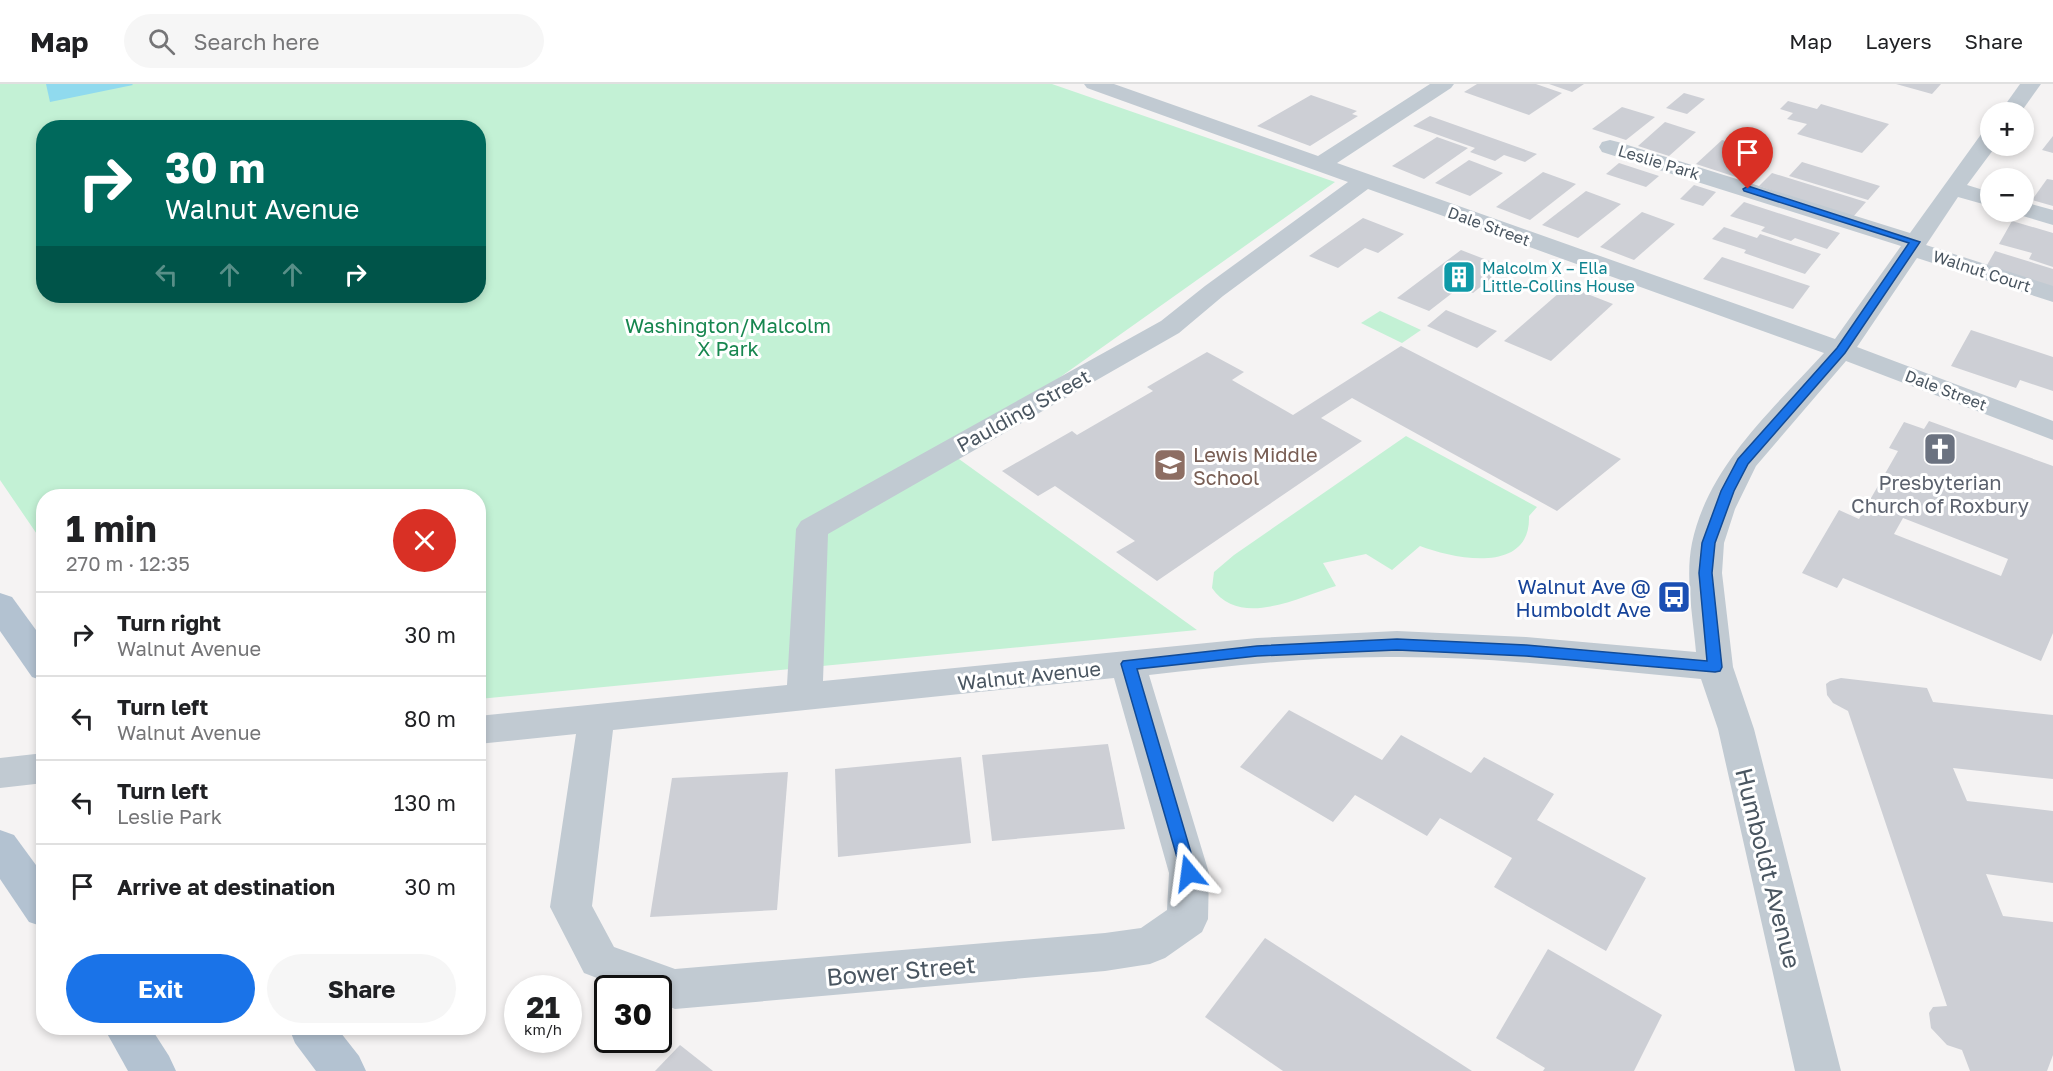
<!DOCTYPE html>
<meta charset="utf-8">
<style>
:root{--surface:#fff;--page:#f6f6f6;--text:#202124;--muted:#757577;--line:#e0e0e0;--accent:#1a73e8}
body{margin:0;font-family:"Golos Text",sans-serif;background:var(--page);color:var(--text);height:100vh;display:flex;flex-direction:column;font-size:22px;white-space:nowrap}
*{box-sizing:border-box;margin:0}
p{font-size:20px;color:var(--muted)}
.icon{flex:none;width:33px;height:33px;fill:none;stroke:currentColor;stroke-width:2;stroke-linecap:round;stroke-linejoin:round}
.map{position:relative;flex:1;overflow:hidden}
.sheet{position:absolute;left:36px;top:405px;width:450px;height:546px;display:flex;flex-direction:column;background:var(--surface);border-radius:24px;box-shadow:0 3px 9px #0003}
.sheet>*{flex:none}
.hud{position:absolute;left:36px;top:36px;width:450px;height:183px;border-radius:24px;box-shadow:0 3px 9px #0003;background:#00695c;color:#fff;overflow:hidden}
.tools{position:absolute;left:1980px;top:18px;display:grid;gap:12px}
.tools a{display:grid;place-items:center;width:54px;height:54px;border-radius:50%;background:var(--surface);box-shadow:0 3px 9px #0003;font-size:30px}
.speed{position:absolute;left:504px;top:891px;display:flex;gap:12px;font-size:30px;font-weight:700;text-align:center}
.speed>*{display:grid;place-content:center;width:78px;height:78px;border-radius:50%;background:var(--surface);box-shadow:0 3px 9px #0003;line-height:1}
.speed small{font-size:15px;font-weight:400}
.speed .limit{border:3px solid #111;border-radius:9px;background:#fff;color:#111}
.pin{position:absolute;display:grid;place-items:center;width:51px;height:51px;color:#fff;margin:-62px -26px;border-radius:50% 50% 50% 0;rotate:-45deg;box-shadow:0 0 6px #0007}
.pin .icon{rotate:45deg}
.me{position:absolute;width:66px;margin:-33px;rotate:344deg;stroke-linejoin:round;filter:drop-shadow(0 0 4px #0008)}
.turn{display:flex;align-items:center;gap:21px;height:126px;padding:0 30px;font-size:27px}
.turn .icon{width:78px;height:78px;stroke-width:2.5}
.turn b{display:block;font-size:42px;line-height:51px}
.lanes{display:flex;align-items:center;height:57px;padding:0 30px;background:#0003;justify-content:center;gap:30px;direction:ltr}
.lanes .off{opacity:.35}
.round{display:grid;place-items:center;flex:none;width:63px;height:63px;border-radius:32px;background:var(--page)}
.summary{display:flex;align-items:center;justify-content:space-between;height:102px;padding:0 30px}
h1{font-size:36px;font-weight:700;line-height:45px}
.primary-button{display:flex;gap:12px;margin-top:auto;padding:12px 30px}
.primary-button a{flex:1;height:69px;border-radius:36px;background:var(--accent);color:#fff;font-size:24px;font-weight:700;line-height:69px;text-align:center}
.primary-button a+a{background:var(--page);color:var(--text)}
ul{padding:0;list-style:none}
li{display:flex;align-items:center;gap:18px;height:84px;padding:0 30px;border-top:2px solid var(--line)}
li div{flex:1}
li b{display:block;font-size:22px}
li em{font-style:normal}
header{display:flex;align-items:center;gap:36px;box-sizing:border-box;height:84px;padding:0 30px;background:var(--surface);border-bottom:2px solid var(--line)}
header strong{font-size:28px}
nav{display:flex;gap:33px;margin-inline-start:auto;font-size:21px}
.search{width:420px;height:54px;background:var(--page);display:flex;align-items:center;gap:15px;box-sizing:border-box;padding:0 21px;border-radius:33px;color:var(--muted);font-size:22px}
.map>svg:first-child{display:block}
.green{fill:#c3f1d5;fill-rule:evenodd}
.water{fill:#90daee}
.building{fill:#cdcfd5;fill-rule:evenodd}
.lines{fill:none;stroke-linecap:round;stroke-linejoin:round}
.minor{fill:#c1cad2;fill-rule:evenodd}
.major{fill:#b3c2d1;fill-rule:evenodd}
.route{fill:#1a73e8;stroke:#114b97;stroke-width:1.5}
.labels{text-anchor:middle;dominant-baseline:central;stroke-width:6;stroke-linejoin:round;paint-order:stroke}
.far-street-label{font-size:16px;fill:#4a5661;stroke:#fff}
.far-culture-label{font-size:16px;fill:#0d838f;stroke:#fff;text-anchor:start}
.park-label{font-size:20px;fill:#17864f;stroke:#fff}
.street-label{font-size:20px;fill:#4a5661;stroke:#fff}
.education-label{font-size:20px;fill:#785e54;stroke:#fff;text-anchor:start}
.worship-label{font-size:20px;fill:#5b616d;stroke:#fff}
.transit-label{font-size:20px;fill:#164399;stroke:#fff;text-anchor:end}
.near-street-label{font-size:24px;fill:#4a5661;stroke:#fff}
</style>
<header>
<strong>Map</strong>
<div class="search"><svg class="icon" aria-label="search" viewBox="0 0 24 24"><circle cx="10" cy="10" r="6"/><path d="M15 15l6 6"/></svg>Search here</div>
<nav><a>Map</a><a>Layers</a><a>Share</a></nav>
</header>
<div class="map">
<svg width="2053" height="987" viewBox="0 0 2053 987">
<rect width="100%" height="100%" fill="#f5f3f3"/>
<g class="green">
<path d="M0,0H1052L1335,98L952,370L1197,546L479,615L478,412H44L43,459L0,396ZM44,44H478V212H44Z"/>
<path d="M1380,227L1421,246L1402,259L1361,239Z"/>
<path d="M1406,352L1537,423L1529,432C1531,491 1454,475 1420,462L1392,486L1366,470L1323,479L1336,502C1299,513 1240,545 1212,504L1214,488L1234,471Z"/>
</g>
<path class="water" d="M46,0H132L133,1L50,18Z"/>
<g class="building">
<path d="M1477,0H1536L1562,9L1529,31L1464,8Z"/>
<path d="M1549,0H1584L1572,8Z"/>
<path d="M1896,0H1941L1932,10Z"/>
<path d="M1684,9L1705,15L1687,30L1666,24Z"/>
<path d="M1311,11L1357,27L1352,30L1358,32L1310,62L1257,42Z"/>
<path d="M1788,17L1817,25L1821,20L1889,40L1862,69L1797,50L1807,40L1787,35L1793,29L1780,25Z"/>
<path d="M1622,23L1655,33L1626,56L1592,45Z"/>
<path d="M1430,32L1537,70L1525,78L1504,71L1495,77L1470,68L1475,64L1413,42Z"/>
<path d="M1665,38L1696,48L1669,72L1638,62Z"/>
<path d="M2053,52V69L2042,66Z"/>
<path d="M1437,53L1468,64L1424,95L1392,82Z"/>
<path d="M1722,56L1768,70L1742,95L1696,80Z"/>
<path d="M1469,76L1503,89L1470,112L1435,99Z"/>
<path d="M1802,78L1880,102L1868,116L1789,92Z"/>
<path d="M1619,79L1659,92L1646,103L1606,90Z"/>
<path d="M1543,88L1576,100L1530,136L1496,123Z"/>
<path d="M1772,89L1866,118L1853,133L1759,102Z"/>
<path d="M2047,95L2053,96V122L2032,116Z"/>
<path d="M1694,101L1716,108L1703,122L1680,115Z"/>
<path d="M1586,107L1621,120L1578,154L1542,141Z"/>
<path d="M1744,118L1840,149L1827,165L1795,154L1791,157L1761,147L1765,143L1730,132Z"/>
<path d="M1642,128L1675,140L1634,176L1600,163Z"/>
<path d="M1363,134L1404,150L1378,169L1365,164L1338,184L1309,172Z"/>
<path d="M2012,137L2053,149V183L2029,175L2032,169L1999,160Z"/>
<path d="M1724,143L1757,154L1760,150L1821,170L1805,190L1744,169L1746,166L1712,155Z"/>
<path d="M1461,166L1505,183L1473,209L1460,203L1429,227L1397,214Z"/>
<path d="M1995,167L2053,185V211L1982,190Z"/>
<path d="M1722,173L1810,202L1793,225L1703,195Z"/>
<path d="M1567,202L1613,220L1551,277L1504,257Z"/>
<path d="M1446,226L1497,247L1477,264L1427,242Z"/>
<path d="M1971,246L2053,273V307L2020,296L2016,304L1951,282Z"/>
<path d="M1401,262L1621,375L1557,427L1352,314L1321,334L1362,357L1157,497L1116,468L1135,457L1055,402L1038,412L1002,387L1072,347L1077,351L1153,307L1147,303L1207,268L1244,288L1232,296L1293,331Z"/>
<path d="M1929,337L2053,382V549L2041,577L1843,494L1837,504L1802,489L1839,426L1859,435L1898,367L1889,364L1904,338L1924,345ZM1903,434L2008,475L2001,492L1894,450Z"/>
<path d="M1841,594L1927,604L1933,618L2053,631V695L1953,684L1967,717L2053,727V799L1986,790L2003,832L2053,838V971L2047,987H1970L1962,966L1947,961L1931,944L1929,929L1933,923L1947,922L1848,627L1833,619L1827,611L1826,600L1830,597Z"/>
<path d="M1289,626L1382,676L1401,651L1471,689L1484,673L1554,710L1537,736L1646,794L1606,867L1494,803L1512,774L1440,734L1427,752L1355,711L1333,738L1240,683Z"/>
<path d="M1108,660L1125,745L992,757L982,671Z"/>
<path d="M961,673L971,759L838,773L835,685Z"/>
<path d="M788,688L777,826L650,833L672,694Z"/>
<path d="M1265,854L1472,987H1283L1205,933Z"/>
<path d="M1548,865L1662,931L1634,987H1543L1545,984L1496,954Z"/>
<path d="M680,961L713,987H655Z"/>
</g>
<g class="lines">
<g class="minor">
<path d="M1084,0H1114L1318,72L1430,0H1454L1451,4L1337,79L1835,255L1901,162L1602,68L1599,63L1602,58L1610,56L1618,58L1910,149L1982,49L1990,48V62H1996L1967,101L1990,108V122L1958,113L1926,161L2053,202V218L1917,174L1857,263L2053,337V356L1846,277L1756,382L1735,425L1724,459L1722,489L1733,583L1754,645L1841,987H1795L1718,645L1701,595C1600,586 1499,573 1398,573C1315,572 1231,582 1149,591L1209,789L1208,835L1202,848L1165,874L1150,880L1105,887L675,925L658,918V904H623L584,889L550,823L576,650L478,660V632L787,601L796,445L801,437L1161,237L1205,202L1348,98L1087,4ZM1368,105L1824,269C1773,325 1708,382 1692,459C1685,493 1693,533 1696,568L1526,553L1397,547L1257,554L823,597L828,450L1179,249L1223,212ZM1114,594L1169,789L1167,826L1141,844L1105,849L675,885L614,863L592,822L613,646Z"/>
<path d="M2020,0H2041L2021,28H2000Z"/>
<path d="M2024,118L2053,126V141L2016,130L2014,128H2024Z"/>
<path d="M44,669V699L0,704V674Z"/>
</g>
<g class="major">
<path d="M0,509L12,513L44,557V597L32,593L0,547Z"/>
<path d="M0,746L14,751L44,792V843L29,838L0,795Z"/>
<path d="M104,944H151L169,972L176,987H128Z"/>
<path d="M289,944H337L359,972L366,987H316L295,959Z"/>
</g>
</g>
<path class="route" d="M1748,102L1920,158L1845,269L1748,380L1734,407L1715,459L1712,489L1722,583L1720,587L1715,588L1526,572L1397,566L1257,572L1137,585L1197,789L1195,794L1189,796L1183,794L1121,580L1123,577L1257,562L1397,555L1526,561L1707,577L1699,489L1702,459L1721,407L1738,375L1837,264L1909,159L1744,107L1743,105Z"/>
<defs>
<g id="building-square" transform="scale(1.725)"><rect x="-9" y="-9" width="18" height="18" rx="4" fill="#0f9aa8" stroke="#fff"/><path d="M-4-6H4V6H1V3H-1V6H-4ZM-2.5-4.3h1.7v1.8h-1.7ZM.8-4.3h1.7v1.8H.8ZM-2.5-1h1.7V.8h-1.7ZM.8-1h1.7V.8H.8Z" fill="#fff"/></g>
<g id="church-square" transform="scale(1.725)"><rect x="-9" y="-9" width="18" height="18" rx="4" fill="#6b7280" stroke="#fff"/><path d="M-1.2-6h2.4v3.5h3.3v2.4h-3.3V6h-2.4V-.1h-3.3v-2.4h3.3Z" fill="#fff"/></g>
<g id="school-square" transform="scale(1.725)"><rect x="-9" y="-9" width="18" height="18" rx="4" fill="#8d6e63" stroke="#fff"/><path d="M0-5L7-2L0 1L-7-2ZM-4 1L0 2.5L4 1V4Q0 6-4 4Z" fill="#fff"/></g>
<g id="bus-square" transform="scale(1.725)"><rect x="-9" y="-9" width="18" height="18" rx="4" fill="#1a4fb4" stroke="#fff"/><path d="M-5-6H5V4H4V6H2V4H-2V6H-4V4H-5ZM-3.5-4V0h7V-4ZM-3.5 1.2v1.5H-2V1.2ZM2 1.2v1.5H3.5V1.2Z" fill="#fff"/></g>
</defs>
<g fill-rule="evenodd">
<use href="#building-square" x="1459" y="193"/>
<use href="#church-square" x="1940" y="365"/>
<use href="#school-square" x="1170" y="381"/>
<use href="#bus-square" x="1674" y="513"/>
</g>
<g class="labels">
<g class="far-street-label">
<text transform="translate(1659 78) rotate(17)">Leslie Park</text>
<text transform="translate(1489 142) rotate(20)">Dale Street</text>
<text transform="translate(1982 187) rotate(18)">Walnut Court</text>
<text transform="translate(1946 306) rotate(21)">Dale Street</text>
</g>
<g class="far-culture-label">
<text x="1482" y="184">Malcolm X – Ella<tspan x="1482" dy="18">Little-Collins House</tspan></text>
</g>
<g class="park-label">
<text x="728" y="241">Washington/Malcolm<tspan x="728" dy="23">X Park</tspan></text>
</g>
<g class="street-label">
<text transform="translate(1023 326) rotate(-29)">Paulding Street</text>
<text transform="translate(1029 591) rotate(-6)">Walnut Avenue</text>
</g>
<g class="education-label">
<text x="1193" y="370">Lewis Middle<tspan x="1193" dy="23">School</tspan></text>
</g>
<g class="worship-label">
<text x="1940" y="398">Presbyterian<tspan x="1940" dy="23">Church of Roxbury</tspan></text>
</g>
<g class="transit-label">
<text x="1651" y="502">Walnut Ave @<tspan x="1651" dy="23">Humboldt Ave</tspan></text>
</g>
<g class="near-street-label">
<text transform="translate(1769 784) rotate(76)">Humboldt Avenue</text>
<text transform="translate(901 886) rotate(-5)">Bower Street</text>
</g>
</g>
</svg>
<div class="tools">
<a>+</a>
<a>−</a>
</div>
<div class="speed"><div>21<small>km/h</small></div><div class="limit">30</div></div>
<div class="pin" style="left:1748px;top:105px;background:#d93025"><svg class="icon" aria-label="arrive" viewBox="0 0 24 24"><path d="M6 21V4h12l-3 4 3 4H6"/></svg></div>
<svg class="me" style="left:1189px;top:789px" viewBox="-20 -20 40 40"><path d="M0-17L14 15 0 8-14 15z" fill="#1a73e8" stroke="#fff" stroke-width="4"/></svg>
<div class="hud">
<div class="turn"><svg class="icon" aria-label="right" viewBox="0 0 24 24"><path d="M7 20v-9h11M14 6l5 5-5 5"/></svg><div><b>30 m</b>Walnut Avenue</div></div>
<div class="lanes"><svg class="icon off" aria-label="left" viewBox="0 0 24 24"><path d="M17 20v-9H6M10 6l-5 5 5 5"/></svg><svg class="icon off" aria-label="ahead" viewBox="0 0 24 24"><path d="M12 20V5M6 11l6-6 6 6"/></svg><svg class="icon off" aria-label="ahead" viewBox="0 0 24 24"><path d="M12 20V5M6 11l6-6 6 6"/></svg><svg class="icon" aria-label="right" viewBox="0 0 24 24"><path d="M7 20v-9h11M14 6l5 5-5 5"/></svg></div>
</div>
<section class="sheet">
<div class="summary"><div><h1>1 min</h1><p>270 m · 12:35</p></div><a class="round" style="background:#d93025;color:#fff"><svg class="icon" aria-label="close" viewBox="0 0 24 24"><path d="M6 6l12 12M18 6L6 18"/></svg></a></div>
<ul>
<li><svg class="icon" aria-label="right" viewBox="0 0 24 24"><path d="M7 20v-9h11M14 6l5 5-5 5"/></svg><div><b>Turn right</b><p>Walnut Avenue</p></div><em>30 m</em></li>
<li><svg class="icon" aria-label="left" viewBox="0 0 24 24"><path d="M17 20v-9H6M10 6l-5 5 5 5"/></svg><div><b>Turn left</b><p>Walnut Avenue</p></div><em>80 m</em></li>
<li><svg class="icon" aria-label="left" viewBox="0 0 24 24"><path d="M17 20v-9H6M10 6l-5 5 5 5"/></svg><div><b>Turn left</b><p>Leslie Park</p></div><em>130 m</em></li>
<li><svg class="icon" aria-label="arrive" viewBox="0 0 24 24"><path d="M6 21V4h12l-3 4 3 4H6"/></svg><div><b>Arrive at destination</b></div><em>30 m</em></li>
</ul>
<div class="primary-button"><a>Exit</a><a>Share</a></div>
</section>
</div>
